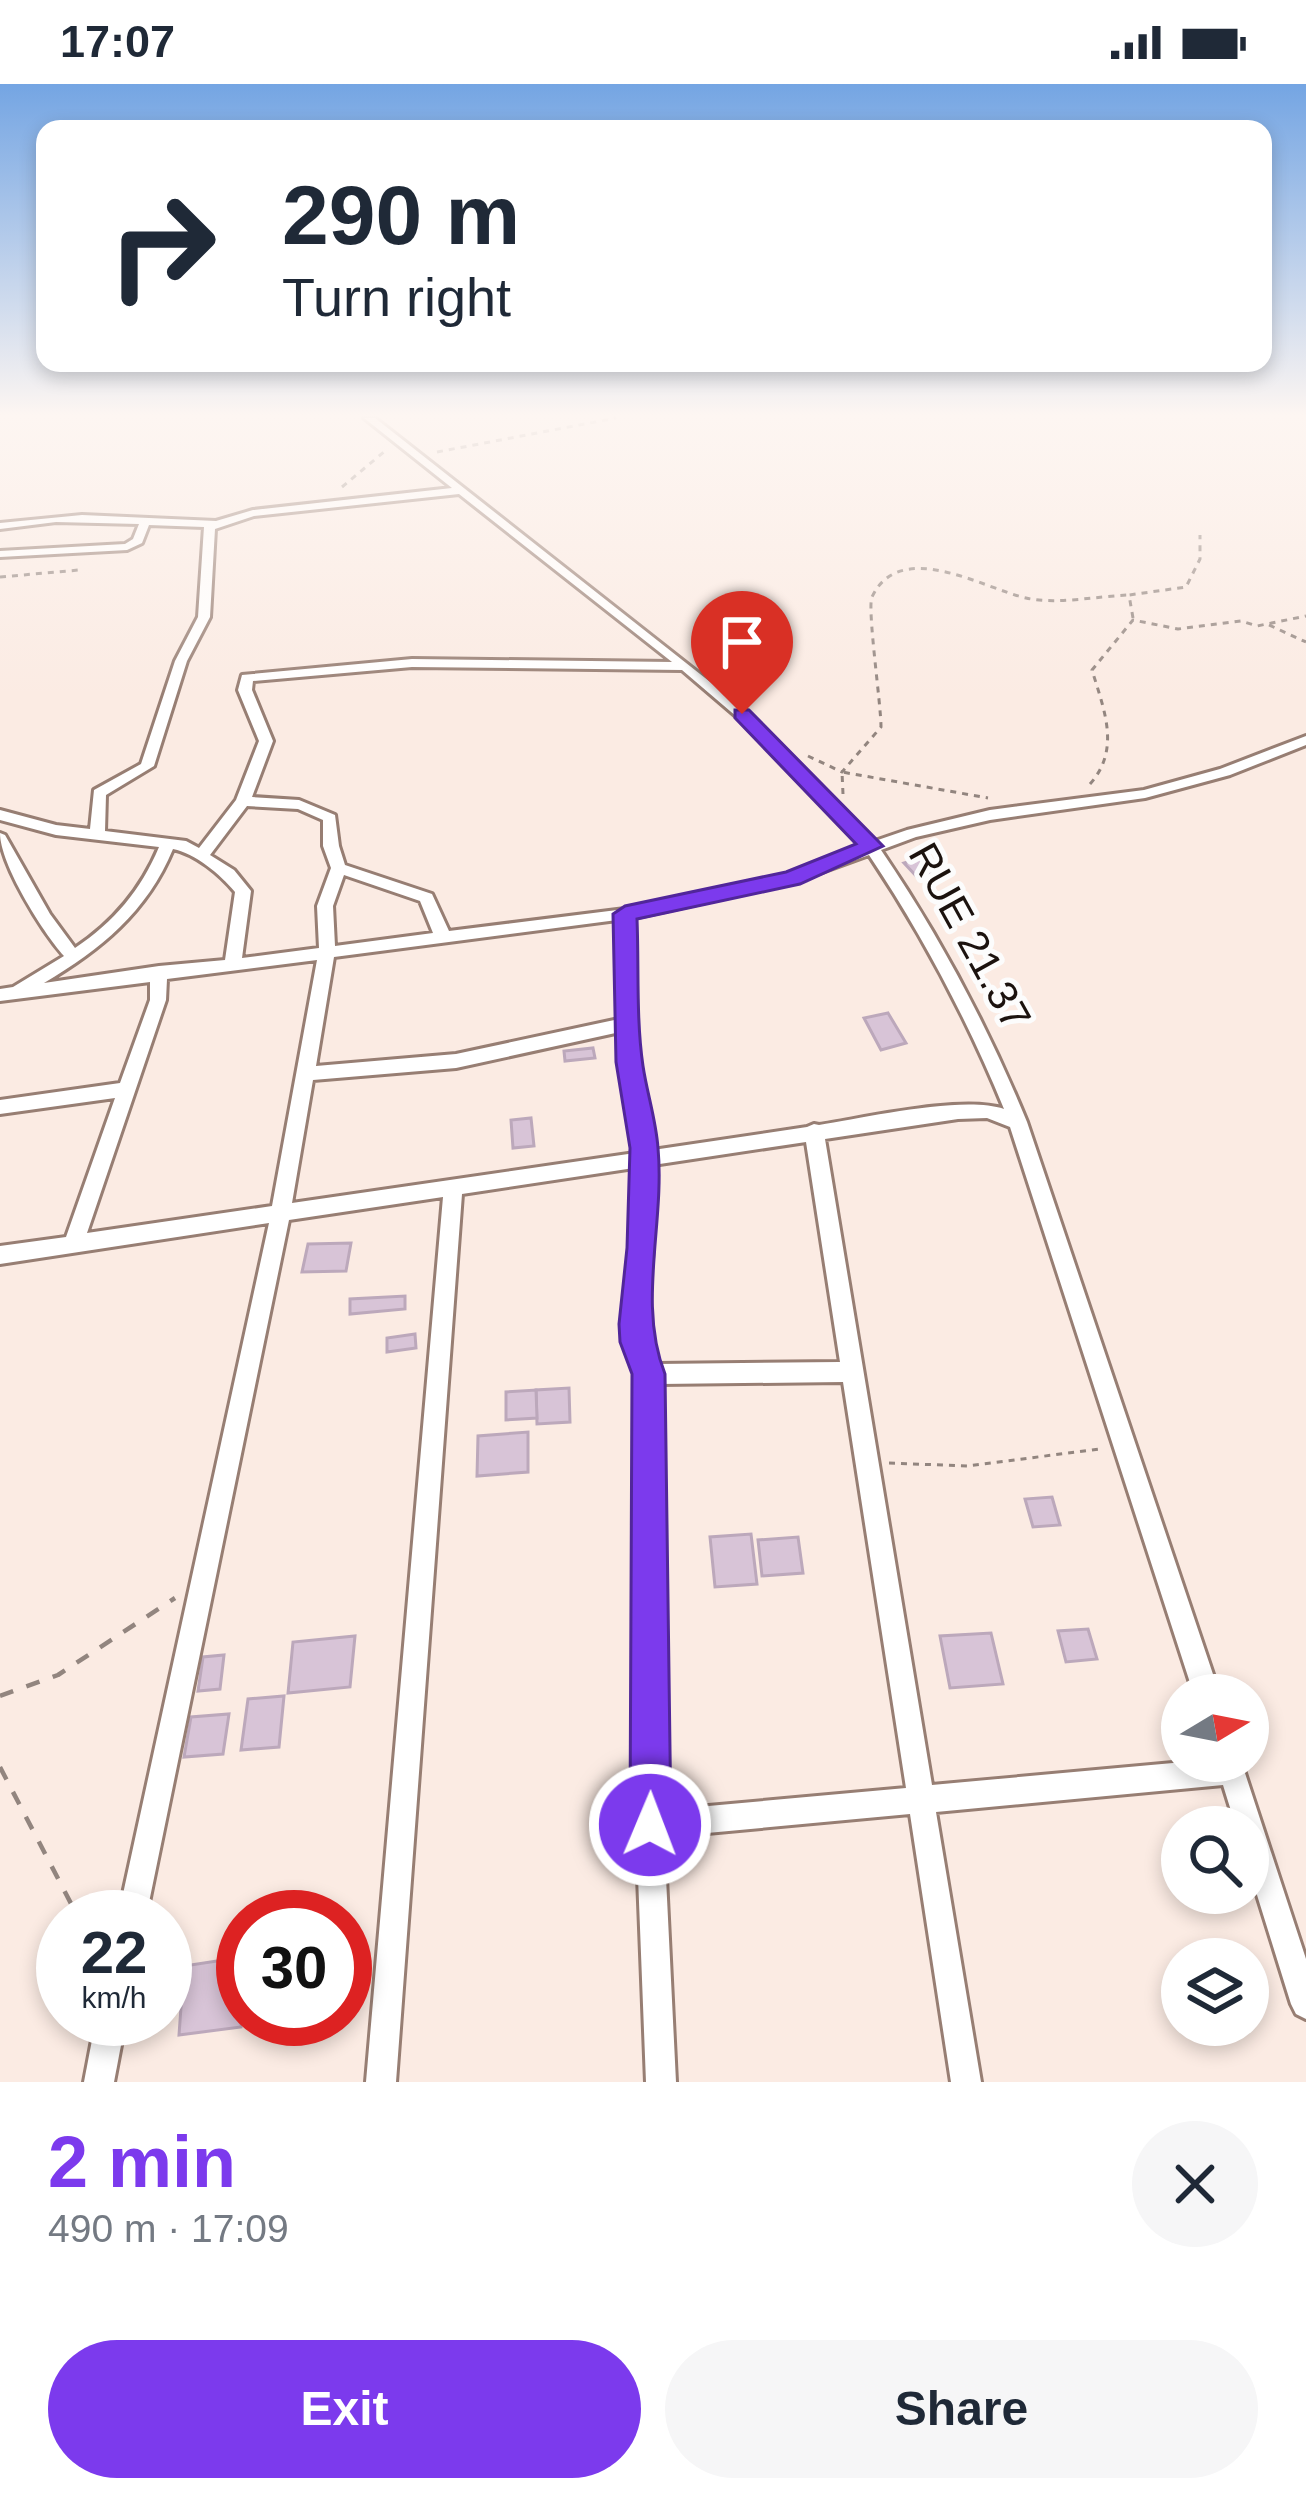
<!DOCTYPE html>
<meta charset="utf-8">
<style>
:root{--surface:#fff;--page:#f6f6f7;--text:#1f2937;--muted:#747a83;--accent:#7c3aed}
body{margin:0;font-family:Arial,sans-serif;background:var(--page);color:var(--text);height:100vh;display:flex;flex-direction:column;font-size:45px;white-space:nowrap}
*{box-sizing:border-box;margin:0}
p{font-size:39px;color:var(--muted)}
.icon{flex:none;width:66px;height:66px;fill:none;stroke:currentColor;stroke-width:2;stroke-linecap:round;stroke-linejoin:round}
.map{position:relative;height:1998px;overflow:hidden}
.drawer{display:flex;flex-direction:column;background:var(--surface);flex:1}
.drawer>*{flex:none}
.banner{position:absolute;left:36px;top:36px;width:1236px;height:252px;border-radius:24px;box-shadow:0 6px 18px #0003;background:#fff;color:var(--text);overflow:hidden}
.needle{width:78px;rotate:80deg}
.tools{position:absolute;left:1161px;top:1590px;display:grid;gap:24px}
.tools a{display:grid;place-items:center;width:108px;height:108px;border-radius:50%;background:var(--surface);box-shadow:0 6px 18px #0003;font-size:60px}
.speed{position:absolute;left:36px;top:1806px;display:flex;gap:24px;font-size:60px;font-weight:700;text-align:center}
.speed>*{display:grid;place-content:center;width:156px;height:156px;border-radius:50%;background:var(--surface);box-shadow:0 6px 18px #0003;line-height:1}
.speed small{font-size:30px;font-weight:400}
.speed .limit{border:18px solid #d22;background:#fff;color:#111}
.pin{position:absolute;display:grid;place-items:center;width:102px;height:102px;color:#fff;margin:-123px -51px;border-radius:50% 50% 50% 0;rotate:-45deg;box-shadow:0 0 12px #0007}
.pin .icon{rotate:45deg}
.me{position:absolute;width:132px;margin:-66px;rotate:1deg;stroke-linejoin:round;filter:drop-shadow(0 0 9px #0008)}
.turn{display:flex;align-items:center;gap:42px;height:252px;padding:0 48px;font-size:54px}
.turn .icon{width:156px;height:156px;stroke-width:2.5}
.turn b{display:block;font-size:84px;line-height:102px}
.round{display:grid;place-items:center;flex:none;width:126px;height:126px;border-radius:63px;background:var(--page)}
.head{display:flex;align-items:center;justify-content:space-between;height:204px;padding:0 48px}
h1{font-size:72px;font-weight:600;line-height:90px;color:var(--accent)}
.button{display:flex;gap:24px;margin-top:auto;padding:24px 48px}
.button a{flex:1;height:138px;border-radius:72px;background:var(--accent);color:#fff;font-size:48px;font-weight:600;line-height:138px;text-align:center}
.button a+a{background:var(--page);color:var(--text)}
.status{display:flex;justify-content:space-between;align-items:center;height:84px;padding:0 60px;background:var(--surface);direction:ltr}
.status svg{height:33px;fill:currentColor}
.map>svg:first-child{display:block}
.building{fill:#d8c4d7;stroke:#bca8bb;stroke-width:3}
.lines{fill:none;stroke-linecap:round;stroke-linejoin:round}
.street-casing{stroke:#977e73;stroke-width:6}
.path-far1{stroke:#92857f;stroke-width:3;stroke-dasharray:6 6;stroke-linecap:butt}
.path{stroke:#92857f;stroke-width:4.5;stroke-dasharray:14 14;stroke-linecap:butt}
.street{fill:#fff;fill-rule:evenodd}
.route{fill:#7c3aed;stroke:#51269a;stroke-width:3}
.labels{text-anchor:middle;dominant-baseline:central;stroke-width:10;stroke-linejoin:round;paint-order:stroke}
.street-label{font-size:42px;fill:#1b120e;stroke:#fcfcfc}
</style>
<div class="status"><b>17:07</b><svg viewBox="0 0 49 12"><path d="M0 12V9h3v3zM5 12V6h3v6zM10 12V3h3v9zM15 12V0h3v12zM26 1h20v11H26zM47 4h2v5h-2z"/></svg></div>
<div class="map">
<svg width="1306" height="1998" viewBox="0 0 1306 1998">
<rect width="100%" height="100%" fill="#fbebe3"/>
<g class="building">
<path d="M921,774L935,788L918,794L904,779Z"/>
<path d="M888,929L906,959L881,966L864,934Z"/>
<path d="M593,964L595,974L565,977L564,967Z"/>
<path d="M531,1034L534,1062L513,1064L511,1036Z"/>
<path d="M351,1159L346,1187L302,1188L308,1160Z"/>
<path d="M405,1212V1225L350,1230V1215Z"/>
<path d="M415,1250L416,1264L387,1268V1254Z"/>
<path d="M569,1304L570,1338L537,1340L536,1306Z"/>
<path d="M536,1306L537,1334L506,1336V1308Z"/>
<path d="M528,1348V1388L477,1392L478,1352Z"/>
<path d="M1052,1413L1060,1441L1033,1443L1025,1415Z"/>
<path d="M751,1450L757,1500L715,1503L710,1453Z"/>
<path d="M798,1453L803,1489L762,1492L758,1456Z"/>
<path d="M1088,1545L1097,1575L1066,1578L1058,1547Z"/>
<path d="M991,1549L1003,1600L950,1604L940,1552Z"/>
<path d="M355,1552L350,1603L288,1609L293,1558Z"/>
<path d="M224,1571L220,1605L198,1607L203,1573Z"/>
<path d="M284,1612L279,1663L241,1666L248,1615Z"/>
<path d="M229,1630L223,1670L184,1673L191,1633Z"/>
<path d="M243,1873L241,1943L179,1951L184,1882Z"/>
</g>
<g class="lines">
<g class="street-casing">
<g id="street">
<path d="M364,334H375L747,627L875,757L907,746L990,726L1144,706L1220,685L1306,652V661L1230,691L1145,714L990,736L916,753L881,766C939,851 988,943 1027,1038L1220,1611H1194L1010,1043L987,1034L958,1035L825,1055L932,1701L1195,1677H1241L1306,1875V1935L1296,1930L1291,1920L1248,1782V1743H1236L1223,1701L936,1728L981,1998H951L910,1730L664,1753L676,1998H646L636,1741L638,1290L624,1240L633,1164L634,1084L462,1110L396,1998H366L443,1113L289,1136L146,1833H118L269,1139L0,1180V1162L66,1153L115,1014L0,1030V1016L120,999L150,916V898L0,917V905L13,903L64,872C42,847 0,780 0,749L5,751L50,830L75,864C114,838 141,806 159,763L56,751L0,736V726L56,741L90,745L94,706L141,680L175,577L198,533L204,443L149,441L142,459L127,466L0,473V467L125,460L133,455L139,440L56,438L0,445V439L82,431L216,437L253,426L452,404ZM459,410L672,578L412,575L242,591L238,606L259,657L236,716L199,764L186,757L105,747L106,711L154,682L187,577L210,533L215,445L254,432ZM412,583L682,586L737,633L863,762L789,790L625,825L449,847L432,810L345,781L339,762L335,731L299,716L252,713L273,657L252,606L253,597ZM247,722L298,725L323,736V762L331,784L317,822L319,864L242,874L251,807L234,786L210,771ZM173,765C196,770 220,790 235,808L225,876L159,882L44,899C100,866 147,828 173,765ZM869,771C922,850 968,937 1004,1025C963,1011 865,1034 819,1041L814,1040L807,1043L653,1066L638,978L633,834L792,799ZM344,791L420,817L433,849L335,862L333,822ZM617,836L619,935L456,970L316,982L334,873ZM317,876L272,1122L87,1149L166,916L167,895ZM620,948V978L635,1069L292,1119L313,996L456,984ZM806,1058L840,1278L657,1280L646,1240L653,1164V1081ZM843,1298L906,1704L664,1726L660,1300Z"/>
<path d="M96,1935H126L114,1998H84Z"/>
</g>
</g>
<g class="path-far1">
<path d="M437,368L616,334"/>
<path d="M342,403L385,367"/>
<path d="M0,493L79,486"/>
<path d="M1133,534L1129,511L1186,503L1200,475V451"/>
<path d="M1269,541L1306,558"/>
<path d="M808,672L842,688L881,643C881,620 867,524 872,513C900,453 985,505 1026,514C1057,521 1097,512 1129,511"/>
<path d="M1090,700C1121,665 1104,626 1092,586L1133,536L1178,545L1241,537L1257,542L1306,532"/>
<path d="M843,710L842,688L988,714"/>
<path d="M889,1379L967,1382L1100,1365"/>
</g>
<g class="path">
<path d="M0,1612L58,1591L175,1514"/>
<path d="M0,1683L78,1833"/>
</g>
<use href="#street" class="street"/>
</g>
<linearGradient id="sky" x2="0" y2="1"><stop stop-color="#74a5e3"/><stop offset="0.54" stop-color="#fdf6f2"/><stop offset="1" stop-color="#fdf6f2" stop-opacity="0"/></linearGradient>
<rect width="1306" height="613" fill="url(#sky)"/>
<path class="route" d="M735,626H749L883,762L800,800L637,835C639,884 636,934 643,982C647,1009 656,1036 658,1064C665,1139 637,1220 665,1290L671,1741L665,1756L650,1762L636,1756L630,1741L632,1290L620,1258L619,1240L627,1164L630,1064L616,978L613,830L625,822L786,788L856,760L735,634Z"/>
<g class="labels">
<g class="street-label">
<text transform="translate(970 852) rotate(61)">RUE 21.37</text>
</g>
</g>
</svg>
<div class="tools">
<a><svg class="needle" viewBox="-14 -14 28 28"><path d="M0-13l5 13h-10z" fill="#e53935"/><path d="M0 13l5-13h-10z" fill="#747a83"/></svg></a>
<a><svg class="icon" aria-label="search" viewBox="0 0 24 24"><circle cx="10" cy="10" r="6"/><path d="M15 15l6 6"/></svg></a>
<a><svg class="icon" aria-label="layers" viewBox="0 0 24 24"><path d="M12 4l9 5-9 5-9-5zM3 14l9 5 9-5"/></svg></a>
</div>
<div class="speed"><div>22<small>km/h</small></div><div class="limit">30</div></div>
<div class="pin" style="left:742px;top:630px;background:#d93025"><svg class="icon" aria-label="arrive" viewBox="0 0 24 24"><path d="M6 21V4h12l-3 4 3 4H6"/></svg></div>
<svg class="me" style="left:650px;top:1741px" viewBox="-20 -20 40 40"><circle r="17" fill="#7c3aed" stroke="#fff" stroke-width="3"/><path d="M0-11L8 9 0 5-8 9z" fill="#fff"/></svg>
<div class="banner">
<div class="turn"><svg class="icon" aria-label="right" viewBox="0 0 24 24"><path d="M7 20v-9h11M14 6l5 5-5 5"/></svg><div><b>290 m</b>Turn right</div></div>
</div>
</div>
<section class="drawer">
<div class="head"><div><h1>2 min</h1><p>490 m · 17:09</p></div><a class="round"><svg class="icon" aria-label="close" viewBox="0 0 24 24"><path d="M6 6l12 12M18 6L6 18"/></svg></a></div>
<div class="button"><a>Exit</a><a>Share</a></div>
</section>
